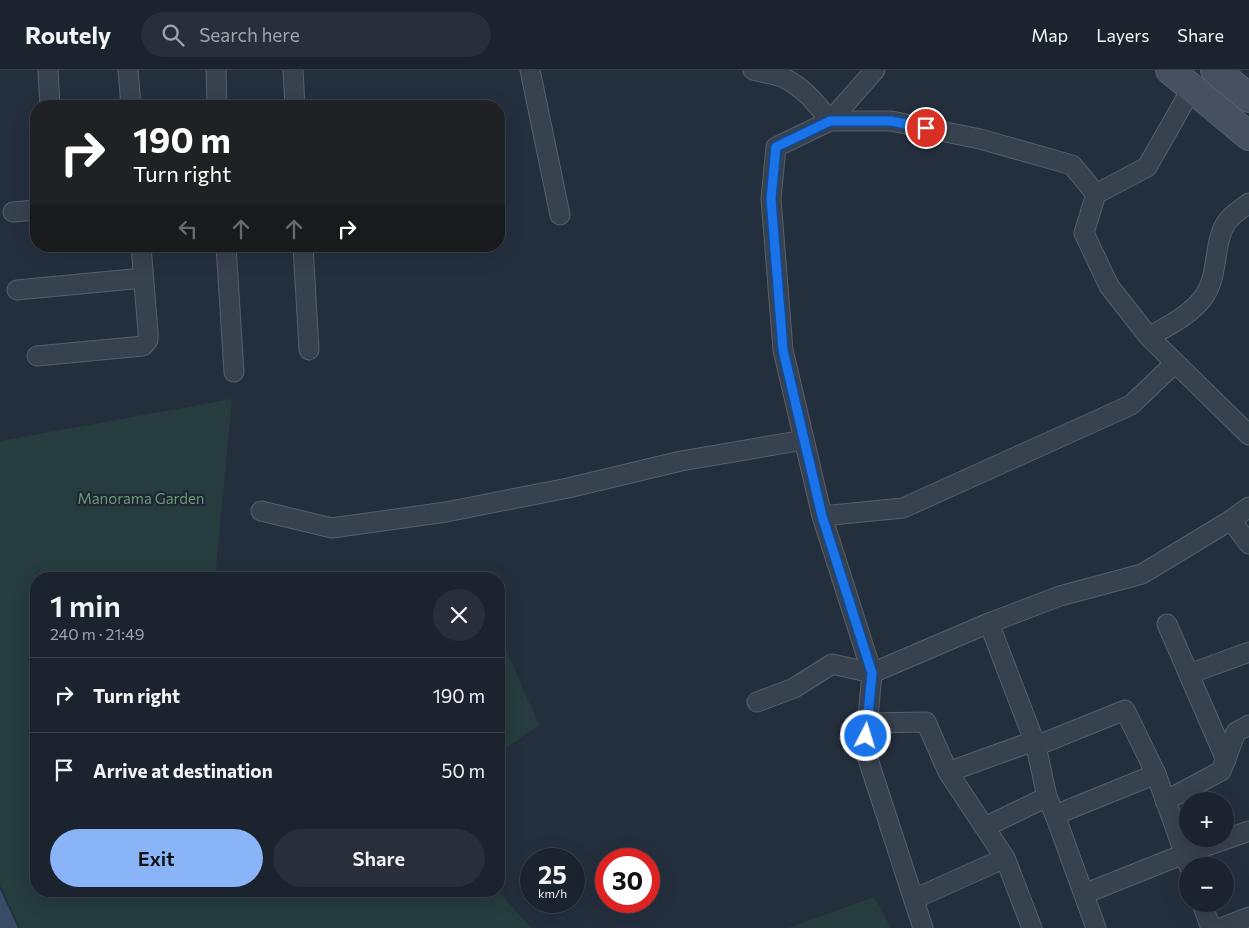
<!DOCTYPE html>
<meta charset="utf-8">
<style>
:root{--surface:#1b232e;--page:#282f3a;--text:#f1f3f6;--muted:#a0a4aa;--line:#39404a;--accent:#8ab4f8}
body{margin:0;font-family:Commissioner,sans-serif;background:var(--page);color:var(--text);height:100vh;display:flex;flex-direction:column;font-size:19px;white-space:nowrap}
*{box-sizing:border-box;margin:0}
p{font-size:16px;color:var(--muted)}
.icon{flex:none;width:28px;height:28px;fill:none;stroke:currentColor;stroke-width:2;stroke-linecap:round;stroke-linejoin:round}
.map{position:relative;flex:1;overflow:hidden}
.panel{position:absolute;left:30px;top:502px;width:475px;height:325px;display:flex;flex-direction:column;background:var(--surface);border-radius:20px;box-shadow:0 5px 20px #0002,0 0 0 1px var(--line)}
.panel>*{flex:none}
.top-card{position:absolute;left:30px;top:30px;width:475px;height:152px;border-radius:20px;box-shadow:0 5px 20px #0002,0 0 0 1px var(--line);background:#202124;color:#fff;overflow:hidden}
.fabs{position:absolute;left:1179px;top:722px;display:grid;gap:10px}
.fabs a{display:grid;place-items:center;width:55px;height:55px;border-radius:50%;background:var(--surface);box-shadow:0 5px 20px #0002,0 0 0 1px var(--line);font-size:25px}
.speed{position:absolute;left:520px;top:778px;display:flex;gap:10px;font-size:25px;font-weight:700;text-align:center}
.speed>*{display:grid;place-content:center;width:65px;height:65px;border-radius:50%;background:var(--surface);box-shadow:0 5px 20px #0002,0 0 0 1px var(--line);line-height:1}
.speed small{font-size:12px;font-weight:400}
.speed .limit{border:8px solid #d22;background:#fff;color:#111}
.pin{position:absolute;display:grid;place-items:center;width:42px;height:42px;color:#fff;margin:-21px;border:2px solid #fff;border-radius:50%;box-shadow:0 1px 5px #0007}
.me{position:absolute;width:55px;margin:-28px;rotate:5deg;stroke-linejoin:round;filter:drop-shadow(0 0 4px #0008)}
.turn{display:flex;align-items:center;gap:18px;height:105px;padding:0 20px;font-size:22px}
.turn .icon{width:65px;height:65px;stroke-width:2.5}
.turn b{display:block;font-size:35px;line-height:42px}
.lanes{display:flex;align-items:center;height:48px;padding:0 20px;background:#0003;justify-content:center;gap:25px;direction:ltr}
.lanes .off{opacity:.35}
.round{display:grid;place-items:center;flex:none;width:52px;height:52px;border-radius:26px;background:var(--page)}
.head{display:flex;align-items:center;justify-content:space-between;height:85px;padding:0 20px}
h1{font-size:30px;font-weight:600;line-height:38px}
.action{display:flex;gap:10px;margin-top:auto;padding:10px 20px}
.action a{flex:1;height:58px;border-radius:30px;background:var(--accent);color:#111;font-size:20px;font-weight:600;line-height:58px;text-align:center}
.action a+a{background:var(--page);color:var(--text)}
ul{padding:0;list-style:none}
li{display:flex;align-items:center;gap:15px;height:75px;padding:0 20px;border-top:1px solid var(--line)}
li div{flex:1}
li b{display:block;font-size:19px}
li em{font-style:normal}
header{display:flex;align-items:center;gap:30px;box-sizing:border-box;height:70px;padding:0 25px;background:var(--surface);border-bottom:1px solid var(--line)}
header strong{font-size:24px}
nav{display:flex;gap:28px;margin-inline-start:auto;font-size:18px}
.search{width:350px;height:45px;background:var(--page);display:flex;align-items:center;gap:12px;box-sizing:border-box;padding:0 18px;border-radius:28px;color:var(--muted);font-size:19px}
.map>svg:first-child{display:block}
.green{fill:#263c3f}
.water{fill:#394c67}
.lines{fill:none;stroke-linecap:round;stroke-linejoin:round}
.minor-casing{stroke:#565f6c;stroke-width:21}
.secondary-casing{stroke:#565f6c;stroke-width:30}
.minor{stroke:#38414e;stroke-width:19}
.secondary{stroke:#465061;stroke-width:28}
.route-casing{stroke:#114b97;stroke-width:12}
.route{stroke:#1a73e8;stroke-width:9}
.labels{text-anchor:middle;dominant-baseline:central;stroke-width:4.5;stroke-linejoin:round;paint-order:stroke}
.park-label{font-size:15px;fill:#6b9a76;stroke:#1d2633}
</style>
<header>
<strong>Routely</strong>
<div class="search"><svg class="icon" aria-label="search" viewBox="0 0 24 24"><circle cx="10" cy="10" r="6"/><path d="M15 15l6 6"/></svg>Search here</div>
<nav><a>Map</a><a>Layers</a><a>Share</a></nav>
</header>
<div class="map">
<svg width="1249" height="858" viewBox="0 0 1249 858">
<rect width="100%" height="100%" fill="#242f3e"/>
<g class="green">
<path d="M232,329L215,509H36V821H498L531,858H20L0,815V371Z"/>
<path d="M499,563L539,655L499,683Z"/>
<path d="M874,827L891,858H788Z"/>
</g>
<path class="water" d="M0,819L18,858H0Z"/>
<g class="lines">
<g class="minor-casing">
<g id="minor">
<path d="M128,0L131,36"/>
<path d="M216,0L217,36"/>
<path d="M293,0L295,36"/>
<path d="M530,0L560,145"/>
<path d="M753,0C763,3 775,4 784,8C804,18 817,34 830,51H891L980,69L1072,95L1096,124"/>
<path d="M875,0L830,51L776,77L771,129L783,280L822,446L872,603L865,680L923,858"/>
<path d="M48,1L50,36"/>
<path d="M1192,18L1147,97L1096,124L1084,163L1109,216L1149,267L1249,365"/>
<path d="M13,142L36,140"/>
<path d="M226,176L234,302"/>
<path d="M303,176L309,280"/>
<path d="M17,220L143,208"/>
<path d="M1149,267C1167,256 1189,246 1202,229C1220,207 1212,176 1226,153C1231,145 1241,139 1249,133"/>
<path d="M37,286L143,276L148,270V262L141,176"/>
<path d="M261,441L332,458L446,442L568,418L681,391L804,370"/>
<path d="M822,446L903,438L1131,335L1175,293"/>
<path d="M1231,450L1249,474"/>
<path d="M989,553L1036,676L1047,727L1055,745L1156,704"/>
<path d="M1167,554L1226,690"/>
<path d="M1189,604L1249,582"/>
<path d="M757,632L794,618L832,594L872,603L989,553L1060,526L1142,504L1231,450L1249,437"/>
<path d="M868,653L926,652L948,702L1005,788L914,829"/>
<path d="M1036,676L1125,640L1156,704L1189,796"/>
<path d="M948,702L1034,671"/>
<path d="M1165,731L1221,701L1236,662L1249,655"/>
<path d="M1055,745L1096,858"/>
<path d="M985,757L1047,727"/>
<path d="M1005,788L1032,858"/>
<path d="M1084,824L1184,784L1249,761"/>
<path d="M1202,834L1211,858"/>
<path d="M1221,858L1249,847"/>
</g>
</g>
<g class="secondary-casing">
<g id="secondary">
<path d="M1170,0L1249,66"/>
<path d="M1215,0L1249,28"/>
</g>
</g>
<use href="#minor" class="minor"/>
<use href="#secondary" class="secondary"/>
</g>
<g class="lines">
<g class="route-casing">
<path id="route" d="M866,666L872,603L822,446L783,280L771,129L776,77L830,51H891L926,58"/>
</g>
<use href="#route" class="route"/>
</g>
<g class="labels">
<g class="park-label">
<text x="141" y="428">Manorama Garden</text>
</g>
</g>
</svg>
<div class="fabs">
<a>+</a>
<a>−</a>
</div>
<div class="speed"><div>25<small>km/h</small></div><div class="limit">30</div></div>
<div class="pin" style="left:926px;top:58px;background:#d93025"><svg class="icon" aria-label="arrive" viewBox="0 0 24 24"><path d="M6 21V4h12l-3 4 3 4H6"/></svg></div>
<svg class="me" style="left:866px;top:666px" viewBox="-20 -20 40 40"><circle r="17" fill="#1a73e8" stroke="#fff" stroke-width="3"/><path d="M0-11L8 9 0 5-8 9z" fill="#fff"/></svg>
<div class="top-card">
<div class="turn"><svg class="icon" aria-label="right" viewBox="0 0 24 24"><path d="M7 20v-9h11M14 6l5 5-5 5"/></svg><div><b>190 m</b>Turn right</div></div>
<div class="lanes"><svg class="icon off" aria-label="left" viewBox="0 0 24 24"><path d="M17 20v-9H6M10 6l-5 5 5 5"/></svg><svg class="icon off" aria-label="ahead" viewBox="0 0 24 24"><path d="M12 20V5M6 11l6-6 6 6"/></svg><svg class="icon off" aria-label="ahead" viewBox="0 0 24 24"><path d="M12 20V5M6 11l6-6 6 6"/></svg><svg class="icon" aria-label="right" viewBox="0 0 24 24"><path d="M7 20v-9h11M14 6l5 5-5 5"/></svg></div>
</div>
<section class="panel">
<div class="head"><div><h1>1 min</h1><p>240 m · 21:49</p></div><a class="round"><svg class="icon" aria-label="close" viewBox="0 0 24 24"><path d="M6 6l12 12M18 6L6 18"/></svg></a></div>
<ul>
<li><svg class="icon" aria-label="right" viewBox="0 0 24 24"><path d="M7 20v-9h11M14 6l5 5-5 5"/></svg><div><b>Turn right</b></div><em>190 m</em></li>
<li><svg class="icon" aria-label="arrive" viewBox="0 0 24 24"><path d="M6 21V4h12l-3 4 3 4H6"/></svg><div><b>Arrive at destination</b></div><em>50 m</em></li>
</ul>
<div class="action"><a>Exit</a><a>Share</a></div>
</section>
</div>
